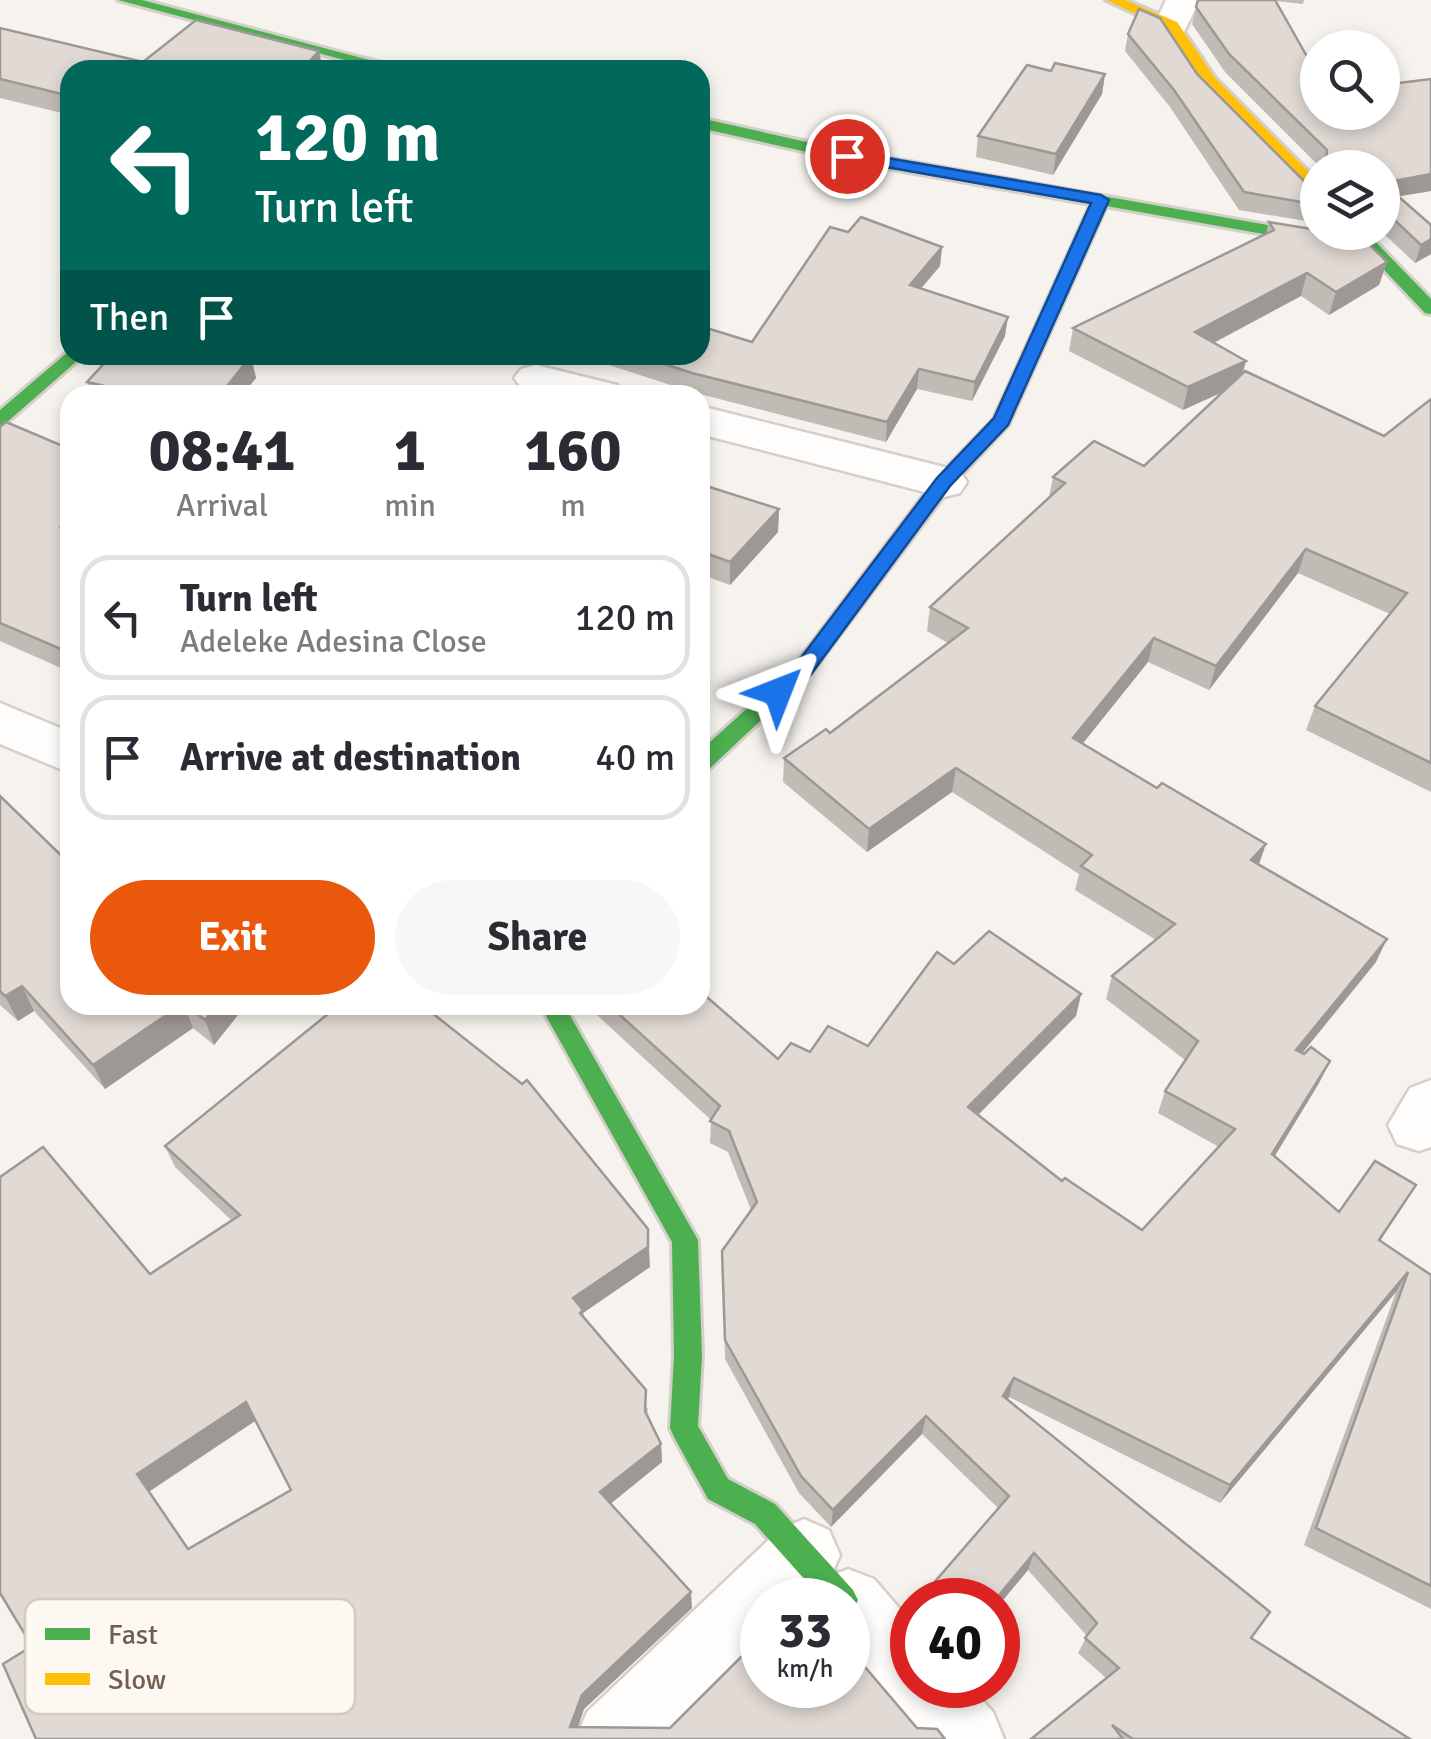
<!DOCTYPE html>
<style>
:root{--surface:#fff;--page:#f7f7f7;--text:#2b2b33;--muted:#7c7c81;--line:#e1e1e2;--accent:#ea580c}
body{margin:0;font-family:Signika,sans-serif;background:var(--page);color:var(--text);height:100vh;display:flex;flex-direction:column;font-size:38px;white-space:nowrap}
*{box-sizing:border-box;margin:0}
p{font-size:32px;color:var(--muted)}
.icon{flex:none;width:55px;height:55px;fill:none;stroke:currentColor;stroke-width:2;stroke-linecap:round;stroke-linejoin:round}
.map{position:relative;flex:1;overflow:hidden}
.details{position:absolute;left:60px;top:385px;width:650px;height:630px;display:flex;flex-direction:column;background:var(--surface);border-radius:30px;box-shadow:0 5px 15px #0003}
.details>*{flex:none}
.banner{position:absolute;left:60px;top:60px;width:650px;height:305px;border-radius:30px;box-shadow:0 5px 15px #0003;background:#00695c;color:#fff;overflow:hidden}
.buttons{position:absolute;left:1300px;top:30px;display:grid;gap:20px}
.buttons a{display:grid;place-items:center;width:100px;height:100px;border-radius:50%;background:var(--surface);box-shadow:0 5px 15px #0003;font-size:50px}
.speed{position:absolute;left:740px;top:1578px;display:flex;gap:20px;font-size:50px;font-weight:700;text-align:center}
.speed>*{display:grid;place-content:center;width:130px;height:130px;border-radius:50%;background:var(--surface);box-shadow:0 5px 15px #0003;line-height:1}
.speed small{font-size:25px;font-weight:400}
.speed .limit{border:15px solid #d22;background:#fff;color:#111}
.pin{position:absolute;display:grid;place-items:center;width:85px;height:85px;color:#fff;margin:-42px;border:5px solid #fff;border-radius:50%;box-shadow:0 2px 10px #0007}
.me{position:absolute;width:110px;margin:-55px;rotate:45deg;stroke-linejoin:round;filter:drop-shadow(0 0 8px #0008)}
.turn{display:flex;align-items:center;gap:35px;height:210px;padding:0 30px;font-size:45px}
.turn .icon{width:130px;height:130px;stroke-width:2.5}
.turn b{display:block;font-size:70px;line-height:85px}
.then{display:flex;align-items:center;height:95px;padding:0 30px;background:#0003;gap:20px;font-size:38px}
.eta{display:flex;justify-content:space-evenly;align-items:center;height:170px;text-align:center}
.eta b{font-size:60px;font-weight:700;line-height:70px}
.action{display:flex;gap:20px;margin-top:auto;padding:20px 30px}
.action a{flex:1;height:115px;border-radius:60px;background:var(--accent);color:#fff;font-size:40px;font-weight:700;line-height:115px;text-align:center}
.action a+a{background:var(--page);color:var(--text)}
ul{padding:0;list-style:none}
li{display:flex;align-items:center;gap:30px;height:125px;margin:0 20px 15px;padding:0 10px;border:5px solid var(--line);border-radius:30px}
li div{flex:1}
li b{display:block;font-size:38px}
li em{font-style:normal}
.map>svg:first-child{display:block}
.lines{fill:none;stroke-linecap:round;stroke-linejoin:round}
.street-casing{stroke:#d4cfc9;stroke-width:5}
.fast-casing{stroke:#d4cfc9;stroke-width:6}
.slow-casing{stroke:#d4cfc9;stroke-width:6}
.street{fill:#fefdfc;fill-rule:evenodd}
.fast{fill:#4caf50;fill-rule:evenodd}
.slow{fill:#ffc107;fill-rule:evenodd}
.wall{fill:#c1bbb6;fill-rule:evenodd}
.shaded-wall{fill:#9d9894}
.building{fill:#e0d9d4;stroke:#9d9894;stroke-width:2.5;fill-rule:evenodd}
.route{fill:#1a73e8;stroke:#114b97;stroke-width:2.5}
.key{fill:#fdf8f1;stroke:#d3cac1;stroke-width:2.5}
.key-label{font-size:28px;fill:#725d51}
</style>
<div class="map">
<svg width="1431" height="1739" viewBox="0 0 1431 1739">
<rect width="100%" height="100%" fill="#f6f3ee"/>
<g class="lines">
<g class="street-casing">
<g id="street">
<path d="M1166,0H1200L1184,32L1172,36L1160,32L1154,25Z"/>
<path d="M536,365L617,385L624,395H550L521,387L514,378L521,369Z"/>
<path d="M700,406L960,471L967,482L960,493L944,497L700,434Z"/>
<path d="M0,703L70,732V773L0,744Z"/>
<path d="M1431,1080V1147L1419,1151L1397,1144L1388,1125L1410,1088Z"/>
<path d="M804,1519L829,1530L840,1555L831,1576L848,1569L874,1579L912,1623V1685H968L993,1712L1004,1739H916L848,1660V1600H814L817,1592L809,1600H762V1646L668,1739H576L587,1712L779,1530Z"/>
</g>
</g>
<g class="fast-casing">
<g id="fast">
<path d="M118,0H142L407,70H382Z"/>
<path d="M700,118L847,151L1342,238L1350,243L1342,248L1106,206L1008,425L951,486L811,673L708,770L700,772V751L797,663L937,478L994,419L1091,204L847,161L700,128Z"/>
<path d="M1348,232H1366L1431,299V314L1425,313Z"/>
<path d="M69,351L70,355H84L6,423L0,425V410Z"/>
<path d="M540,1005H564L698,1240L702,1356L698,1426L728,1479L775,1504L853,1590L858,1600L853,1610L848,1613V1600H823L755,1524L708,1499L674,1437L670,1428L674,1356L672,1242Z"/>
</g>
</g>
<g class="slow-casing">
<path id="slow" d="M1106,0H1125L1177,22L1215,78L1318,181V196L1204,84L1167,28Z"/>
</g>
<use href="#street" class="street"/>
<use href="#fast" class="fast"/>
<use href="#slow" class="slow"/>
</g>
<g class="wall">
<path d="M1198,0H1304L1303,4L1276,1L1318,112L1431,79V191L1399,196L1431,225V254L1415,263L1382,232V168H1321L1225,72L1192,24Z"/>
<path d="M0,28L143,62L70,70V115L0,98Z"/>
<path d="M1128,34L1197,74L1308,185L1318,187V223L1239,210L1170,107L1125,51Z"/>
<path d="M1051,71L1105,74L1102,94L1053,175L976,157L978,136Z"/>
<path d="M1269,222L1387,262L1379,285L1329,315L1301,296L1214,343L1243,373L1384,436L1431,399V792L1306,730L1315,706L1390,614L1298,573L1209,690L1148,662L1082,744L1259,865L1376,962L1302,1053L1330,1061L1319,1083L1275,1156L1339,1212L1403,1206L1380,1241L1431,1274V1609L1304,1545L1396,1292L1220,1503L1009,1397L1007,1399L1251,1638L1410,1739H1031L1106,1678L1078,1653L1087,1636L1028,1570L998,1606V1508L922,1434L831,1527L799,1493L725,1359L722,1251L751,1210L728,1152L710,1143L711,1120L586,1005H700L778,1059L810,1052L868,1046L954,964L1081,994L1076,1016L978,1115L1062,1181L1142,1230L1219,1147L1158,1113L1165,1091L1185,1060L1106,999L1112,976L1156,940L1075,890L1079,874L952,792L867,852L783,782L784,758L830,733L948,643L927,631L930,607L1049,497L1053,477L1144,466L1223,392L1183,410L1069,351L1073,328L1266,234Z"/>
<path d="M848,232L942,247L940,266L921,288L1005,336L972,401L917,389L886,442L692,392L578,355H700L752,342Z"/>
<path d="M251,356L256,378L242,395H91L87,382Z"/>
<path d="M0,427L70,449V672L0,641Z"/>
<path d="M700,484L779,509L778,532L730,585L700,574Z"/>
<path d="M0,796L70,1005H246L214,1045L193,1028L105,1089L34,1011L18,1021L0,1005Z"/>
<path d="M165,1146L650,1267L583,1313L584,1317L648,1409L647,1415L661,1444L662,1462L611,1503L692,1608L584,1709L578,1727L670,1728L848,1647L917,1728L36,1739L32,1646L150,1274L231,1220L175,1167ZM255,1421L290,1490L188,1549L149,1492Z"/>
</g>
<g class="shaded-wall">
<path d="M319,51L323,70H301Z"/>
<path d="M1105,74L1102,94L1053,175L1056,154Z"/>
<path d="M1431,174V191L1382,199L1383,183Z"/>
<path d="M1431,239V254L1415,263L1421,245Z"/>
<path d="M942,247L940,266L908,304L910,285Z"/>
<path d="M1387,262L1379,285L1329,315L1336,292Z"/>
<path d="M1307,273L1301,296L1190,355L1195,332Z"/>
<path d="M1008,317L1005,336L972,401L975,382Z"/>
<path d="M251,356L256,378L242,395H220Z"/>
<path d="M1246,361L1240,384L1183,410L1188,387Z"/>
<path d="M919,369L917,389L886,442L887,422Z"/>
<path d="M779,509L778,532L730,585V562Z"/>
<path d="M1306,549L1298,573L1209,690L1216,666Z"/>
<path d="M1154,638L1148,662L1068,762L1073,738Z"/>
<path d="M956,768L952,792L867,852L869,829Z"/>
<path d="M1266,844L1258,867L1251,860Z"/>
<path d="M1387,939L1376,962L1287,1072L1296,1050Z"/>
<path d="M22,986L34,1011L18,1021L5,996Z"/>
<path d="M1081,994L1076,1016L964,1129L968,1107Z"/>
<path d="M181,1005H184L193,1028L105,1089L93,1065Z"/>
<path d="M217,1005H246L214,1045L205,1020Z"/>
<path d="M1330,1061L1319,1083L1263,1175L1272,1154Z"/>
<path d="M1416,1185L1403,1206L1367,1260L1379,1240Z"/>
<path d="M648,1229L650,1267L583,1313L585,1330L573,1298Z"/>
<path d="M1408,1272L1396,1292L1220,1503L1230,1485Z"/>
<path d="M1014,1378L1009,1397L997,1414L1003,1396Z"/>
<path d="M246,1402L255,1421L148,1492L137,1474Z"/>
<path d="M926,1416L922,1434L831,1527L833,1510Z"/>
<path d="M661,1444L662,1462L603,1510L600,1492Z"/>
<path d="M1034,1553L1028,1570L998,1606V1600H995Z"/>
<path d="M691,1592L692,1608L584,1709L574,1739L570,1727L582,1695Z"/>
</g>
<g class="building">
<path d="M1198,0H1275L1318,76V112H1382V85L1431,79V174L1383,183L1431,225V239L1421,245L1384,210H1382V168H1326L1327,150L1229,54L1196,7Z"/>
<path d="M1139,9L1160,18L1197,74L1308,185L1318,187V205L1244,192L1174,90L1128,34Z"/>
<path d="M196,20L319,51L301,70H70V96L0,79V28L143,62Z"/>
<path d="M1055,63L1105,74L1056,154L978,136L1027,65L1051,71Z"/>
<path d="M861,217L942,247L910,285L1008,317L975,382L919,369L887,422L692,373L637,355H700V326L752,342L830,227L848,232Z"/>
<path d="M1269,222L1318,230V232H1331L1363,238L1387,262L1336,292L1307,273L1195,332L1246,361L1188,387L1073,328L1274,230Z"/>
<path d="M112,355H245L251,356L220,395H144L87,382Z"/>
<path d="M1245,371L1384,436L1431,399V763L1315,706L1407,593L1306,549L1216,666L1154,638L1073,738L1157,788L1162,783L1266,844L1251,860L1387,939L1296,1050L1304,1054L1311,1047L1330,1061L1272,1154L1339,1212L1375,1161L1416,1185L1379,1240L1431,1275V1586L1316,1528L1408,1272L1230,1485L1014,1378L1003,1396L1270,1612L1251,1638L1410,1739H1133L1112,1725L1123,1739H1031L1119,1668L1085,1638L1097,1623L1034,1553L995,1600H919L1009,1496L926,1416L833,1510L801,1476L725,1340L722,1251L757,1202L729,1131L710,1121L720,1106L609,1005H700V991L778,1059L791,1043L810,1052L828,1026L868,1046L937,952L954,964L989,931L1081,994L968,1107L1062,1181L1065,1178L1142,1230L1235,1129L1165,1091L1198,1041L1112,976L1175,924L1081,866L1092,855L956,768L869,829L784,758L826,729L830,733L968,628L930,607L1065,483L1053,477L1094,441L1144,466Z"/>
<path d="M6,422L70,449V521L61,527L70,531V653L0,623V427Z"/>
<path d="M700,484L779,509L730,562L700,551Z"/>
<path d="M0,796L70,864V1005H181L93,1065L22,986L5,996L0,991Z"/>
<path d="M186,1005H217L205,1020Z"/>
<path d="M339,1005H422L522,1084L527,1080L648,1229V1247L573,1298L583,1310L580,1313L646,1390L645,1411L661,1444L600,1492L691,1592L582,1695L570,1727L670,1728L762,1636V1685H848V1639V1647L917,1728L937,1729L945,1739H36L3,1664L32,1646L0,1593V1177L43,1147L150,1274L240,1215L165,1146ZM246,1402L291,1490L188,1549L137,1474Z"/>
<path d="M809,1588H816L827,1600H794Z"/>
</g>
<path class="route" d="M847,151L1101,195L1109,200L1008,425L950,486L811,674L778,700L767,692L797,663L937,478L994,418L1091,203L841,159L839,156Z"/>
<rect x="25" y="1599" width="330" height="115" rx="15" class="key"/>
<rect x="45" y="1628" width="45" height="12" fill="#4caf50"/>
<rect x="45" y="1673" width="45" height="12" fill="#ffc107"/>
<g class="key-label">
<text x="108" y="1644">Fast</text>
<text x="108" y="1689">Slow</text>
</g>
</svg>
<div class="buttons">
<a><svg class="icon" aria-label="search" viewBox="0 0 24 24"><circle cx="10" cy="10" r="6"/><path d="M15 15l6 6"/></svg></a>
<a><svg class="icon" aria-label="layers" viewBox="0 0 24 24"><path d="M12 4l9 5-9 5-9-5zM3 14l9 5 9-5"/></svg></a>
</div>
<div class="speed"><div>33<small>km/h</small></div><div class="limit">40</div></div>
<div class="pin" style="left:847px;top:156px;background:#d93025"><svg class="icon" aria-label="arrive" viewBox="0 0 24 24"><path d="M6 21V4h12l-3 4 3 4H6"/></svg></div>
<svg class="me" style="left:778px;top:692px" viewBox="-20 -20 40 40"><path d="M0-17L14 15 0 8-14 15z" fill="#1a73e8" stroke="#fff" stroke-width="4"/></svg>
<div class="banner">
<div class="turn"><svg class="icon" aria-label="left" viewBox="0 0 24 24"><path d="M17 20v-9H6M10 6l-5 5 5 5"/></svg><div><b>120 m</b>Turn left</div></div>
<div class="then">Then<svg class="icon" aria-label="arrive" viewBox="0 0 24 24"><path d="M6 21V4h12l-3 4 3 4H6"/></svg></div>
</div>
<section class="details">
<div class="eta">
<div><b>08:41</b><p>Arrival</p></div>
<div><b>1</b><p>min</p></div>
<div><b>160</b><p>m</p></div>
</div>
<ul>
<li><svg class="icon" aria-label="left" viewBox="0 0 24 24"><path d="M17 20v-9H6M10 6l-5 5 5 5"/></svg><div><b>Turn left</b><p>Adeleke Adesina Close</p></div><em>120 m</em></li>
<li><svg class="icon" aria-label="arrive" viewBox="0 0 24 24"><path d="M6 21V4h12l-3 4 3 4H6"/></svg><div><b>Arrive at destination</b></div><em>40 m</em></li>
</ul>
<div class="action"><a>Exit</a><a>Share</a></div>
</section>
</div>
